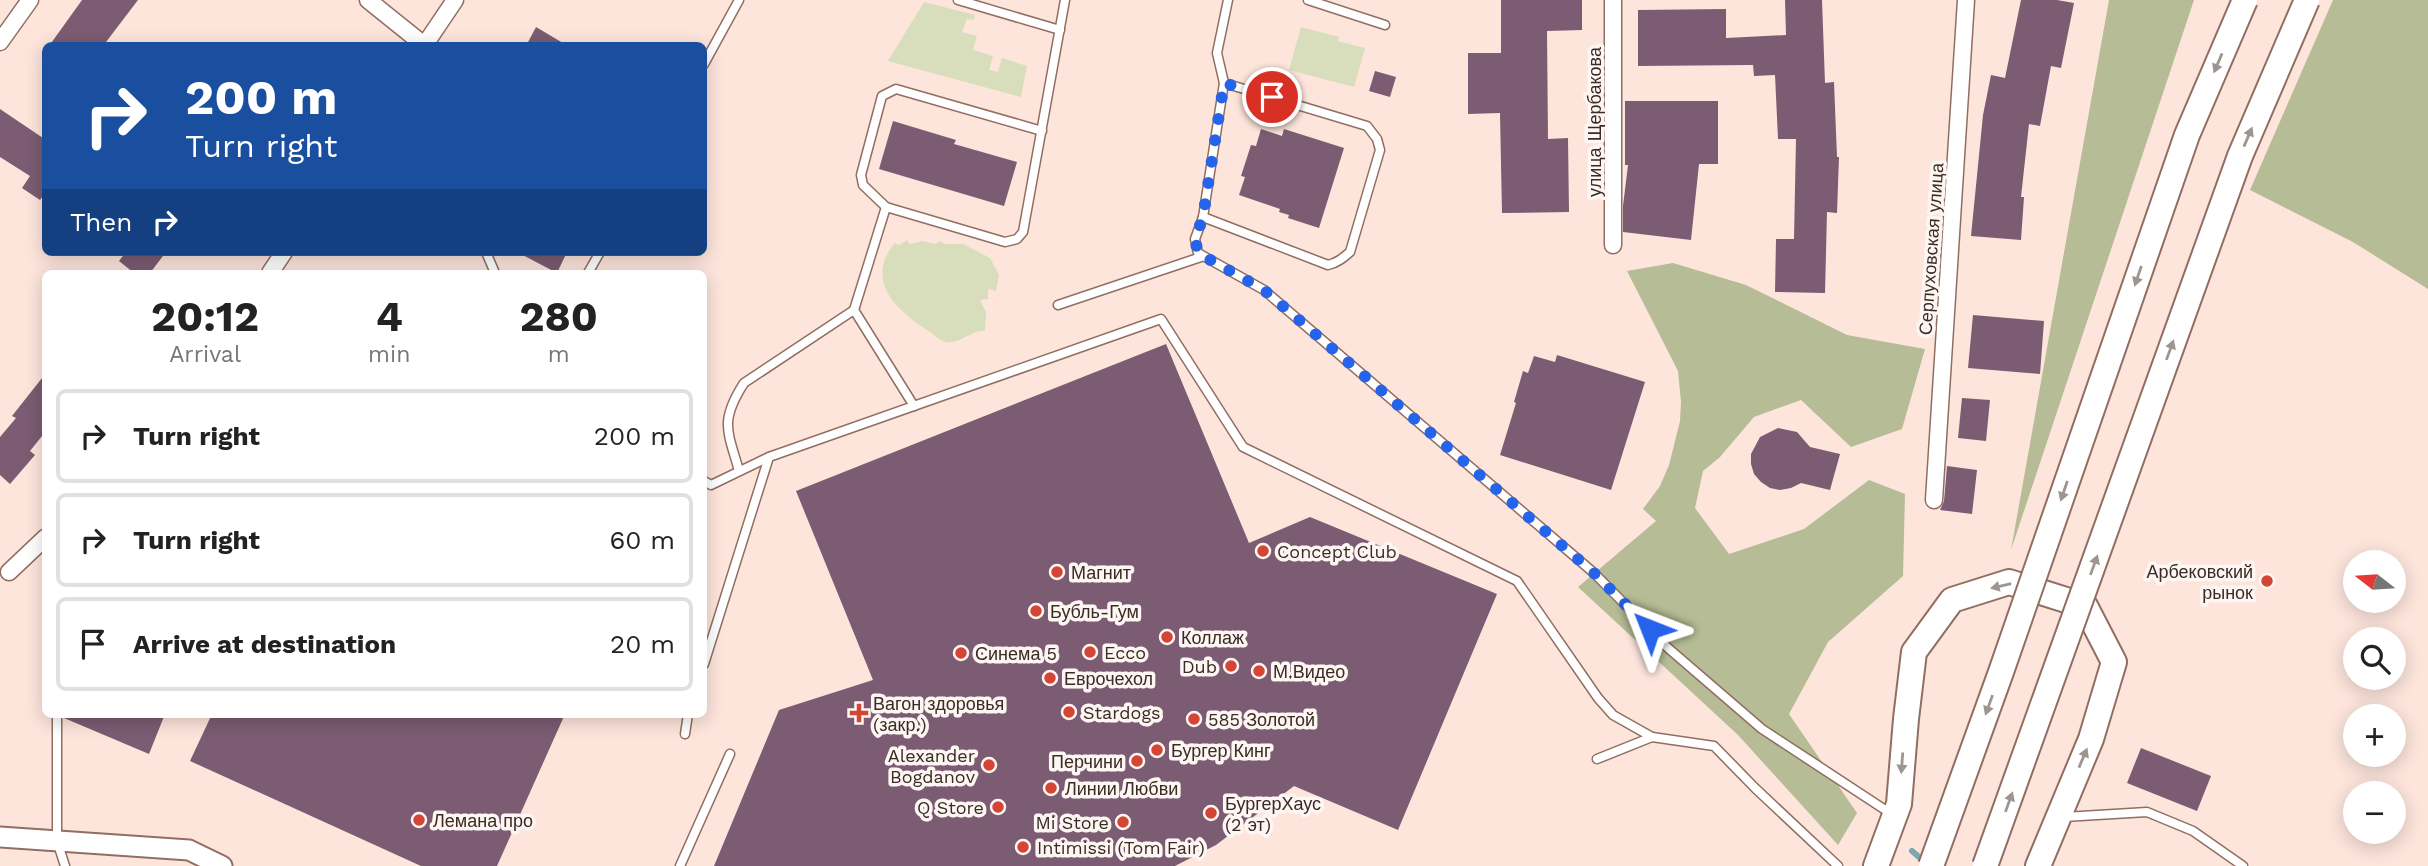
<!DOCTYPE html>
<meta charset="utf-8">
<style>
:root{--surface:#fff;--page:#f2f2f2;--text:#222;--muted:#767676;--line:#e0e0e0}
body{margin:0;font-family:"Work Sans",sans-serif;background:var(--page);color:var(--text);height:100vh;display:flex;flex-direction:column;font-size:26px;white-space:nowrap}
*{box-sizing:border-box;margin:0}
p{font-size:23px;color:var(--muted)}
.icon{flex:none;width:38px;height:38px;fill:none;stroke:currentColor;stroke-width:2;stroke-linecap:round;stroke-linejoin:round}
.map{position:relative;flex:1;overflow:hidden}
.drawer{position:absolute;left:42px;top:270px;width:665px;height:448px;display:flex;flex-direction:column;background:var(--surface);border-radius:10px;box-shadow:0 4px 18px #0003}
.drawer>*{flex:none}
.top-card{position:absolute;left:42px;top:42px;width:665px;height:214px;border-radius:10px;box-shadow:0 4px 18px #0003;background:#1a4fa0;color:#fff;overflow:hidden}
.needle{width:46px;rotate:287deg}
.buttons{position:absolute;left:2343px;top:550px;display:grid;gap:14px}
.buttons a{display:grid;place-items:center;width:63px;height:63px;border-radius:50%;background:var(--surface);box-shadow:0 4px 18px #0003;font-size:35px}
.pin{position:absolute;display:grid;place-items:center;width:60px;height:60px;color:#fff;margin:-30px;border:4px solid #fff;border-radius:50%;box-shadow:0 2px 7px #0007}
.me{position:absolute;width:77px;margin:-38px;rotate:315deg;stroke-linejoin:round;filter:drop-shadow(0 0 5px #0008)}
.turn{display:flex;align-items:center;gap:24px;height:147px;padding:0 28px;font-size:32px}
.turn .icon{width:91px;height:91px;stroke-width:2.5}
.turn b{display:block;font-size:49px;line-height:60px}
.then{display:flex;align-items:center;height:66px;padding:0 28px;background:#0003;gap:14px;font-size:26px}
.eta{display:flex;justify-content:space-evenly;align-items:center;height:119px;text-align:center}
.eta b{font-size:42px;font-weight:700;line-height:49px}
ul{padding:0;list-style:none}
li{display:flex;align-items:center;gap:21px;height:94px;margin:0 14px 10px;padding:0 14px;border:4px solid var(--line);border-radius:10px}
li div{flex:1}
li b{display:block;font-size:26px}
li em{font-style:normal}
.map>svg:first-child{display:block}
.green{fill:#d8debb}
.forest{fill:#b6bc96}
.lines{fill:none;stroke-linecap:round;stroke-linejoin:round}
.stream{stroke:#79a8b0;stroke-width:6}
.building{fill:#7b5c72}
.service-casing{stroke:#916e61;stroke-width:11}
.minor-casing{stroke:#916e61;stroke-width:19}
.tertiary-casing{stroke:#916e61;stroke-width:23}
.primary-casing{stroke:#916e61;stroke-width:28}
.service{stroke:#fff;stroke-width:8}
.minor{stroke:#fff;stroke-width:16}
.tertiary{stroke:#fff;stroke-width:19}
.primary{stroke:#fff;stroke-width:24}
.primary-bridge-casing{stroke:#916e61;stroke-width:28;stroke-linecap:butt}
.primary-bridge{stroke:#fff;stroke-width:24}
.oneway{fill:#9c9592}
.route{stroke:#2563eb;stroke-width:12;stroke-dasharray:0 21.6}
.poi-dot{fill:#d34636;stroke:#fef6f3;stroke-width:2.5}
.labels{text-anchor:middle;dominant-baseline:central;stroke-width:7;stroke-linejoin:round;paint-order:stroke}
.street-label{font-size:18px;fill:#392b25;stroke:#fef6f3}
.poi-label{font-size:18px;fill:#392b25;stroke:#fef6f3;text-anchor:start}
</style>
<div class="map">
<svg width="2428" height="866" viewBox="0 0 2428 866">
<rect width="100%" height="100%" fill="#fde5dc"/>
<g class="green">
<path d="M924,2L975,15L974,20L967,19L962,32L977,36L973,50L993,56L989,70L998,72L1002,58L1027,66L1021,97L888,61Z"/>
<path d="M1301,27L1339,37L1338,41L1365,48L1354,87L1289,70Z"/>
<path d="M907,240L910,244L922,241L936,244L939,241L945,244H963L990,258L999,275L996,291L988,289V299L980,300L986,312L985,331C972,329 960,345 945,342C939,340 932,333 927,330C896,310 864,280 895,243L899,245Z"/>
</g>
<g class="forest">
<path d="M2109,0H2194L2011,550Z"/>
<path d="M2333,0H2428V289L2353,242L2250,190Z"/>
<path d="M1673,263L1746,285L1847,335L1925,349L1902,429L1851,447L1801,400L1754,417L1720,457L1703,471L1695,508L1729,554L1804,529L1869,480L1905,494L1903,576L1828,642L1789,714L1857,813L1838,845L1738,735L1578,587L1656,521L1643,509L1660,486L1669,465L1680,421L1681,402L1678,371L1627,271Z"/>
</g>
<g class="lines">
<path class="stream" d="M1912,851L1926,863"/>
</g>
<g class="building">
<path d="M82,0H138L103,46H49Z"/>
<path d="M1501,0H1582V30L1547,31L1548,139L1568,138L1569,212L1502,213L1500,113L1468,114V53H1501Z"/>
<path d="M1785,0H1822L1825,83L1834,82L1837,157H1839L1837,213L1827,212L1825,293L1775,292L1776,239H1794L1796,139H1778L1775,75L1754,76L1753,65L1638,66V10L1726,9V38L1786,35Z"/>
<path d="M2021,0H2057L2074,3L2061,68L2051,66L2040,126L2029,124L2021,197H2024L2021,240L1971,236L1983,115L1991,75L2005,78Z"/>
<path d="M536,27L568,46H526Z"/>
<path d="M1375,71L1396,77L1390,97L1369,91Z"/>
<path d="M1625,101H1718V164H1699L1691,240L1623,232V206L1628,165H1625Z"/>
<path d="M0,109L46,140V192L40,200L22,188L30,176L0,157Z"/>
<path d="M893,121L956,140L954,144L1017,162L1004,206L879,169Z"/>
<path d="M1261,129L1282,136L1284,129L1344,148L1319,228L1288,218L1289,215L1279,212L1280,209L1239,195L1245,177L1241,176L1251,145L1256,146Z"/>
<path d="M126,252H166L150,273H134L119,261Z"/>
<path d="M517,252H567L557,273Z"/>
<path d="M1973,315L2044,321L2040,374L1968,368Z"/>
<path d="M1166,344L1249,543L1310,517L1497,594L1398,830L1294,786L1216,845L1175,866H714L779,710L873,680L796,491Z"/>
<path d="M1557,355L1645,382L1611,490L1500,455L1516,403L1514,402L1523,371L1528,373L1534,356L1555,362Z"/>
<path d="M46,373V431L30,451L35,455L10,484L0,475V437L16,418L12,416Z"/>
<path d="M1962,398L1990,400L1986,441L1958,438Z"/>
<path d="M1778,428L1797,432L1810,447L1840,454L1830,490L1801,483L1791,488L1780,490L1770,488L1761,482L1754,474L1751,464V454L1760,437Z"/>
<path d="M1947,466L1977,470L1972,514L1940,510L1944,501Z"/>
<path d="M64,714H165L149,754L64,718Z"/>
<path d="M212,714H565L497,866H421L190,761Z"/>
<path d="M2141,748L2211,776L2197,811L2127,783Z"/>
</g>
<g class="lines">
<g class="service-casing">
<g id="service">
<path d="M958,0L1060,30"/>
<path d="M1228,0L1217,53L1224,83L1203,217L1195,239L1198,253L1264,290L1594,573L1668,648L1762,729L1893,815"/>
<path d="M1308,0L1385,25"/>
<path d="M704,64L739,0"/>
<path d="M886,207L863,185L861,175L882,96L896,89L1042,131"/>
<path d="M1203,217L1328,265C1337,263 1343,258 1350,252L1380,150L1377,139L1367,126L1224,83"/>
<path d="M486,252L495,273"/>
<path d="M588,273L600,252"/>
<path d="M1058,305L1201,257"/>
<path d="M854,310L886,207L1005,242L1017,239L1023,232L1065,0"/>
<path d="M739,471C728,431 719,422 744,383L854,310L914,406"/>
<path d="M704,481L711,485L769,457"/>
<path d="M704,664L769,457L1161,319L1243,447L1517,581L1598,698L1613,715L1652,737"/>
<path d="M57,714V841L65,866"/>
<path d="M685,734L688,714"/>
<path d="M1597,759L1652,737L1714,746L1755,788L1838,866"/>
<path d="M2064,817L2147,812L2193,831L2243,866"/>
<path d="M680,866L730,754"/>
</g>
</g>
<g class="minor-casing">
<g id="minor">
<path d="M368,0L424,45"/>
<path d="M1613,0V245"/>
<path d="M0,42L30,0"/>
<path d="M424,46L455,0"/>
<path d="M270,273L284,252"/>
<path d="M1934,500L1966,0"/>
<path d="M9,572L46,537"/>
</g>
</g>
<g class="tertiary-casing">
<path id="tertiary" d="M0,837L189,850L222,866"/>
</g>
<g class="primary-casing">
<path id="primary" d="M1876,866L1899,804L1906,719L1914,652L1952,600L2009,582L2085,606L2114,662L2091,739L2038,866"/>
</g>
<use href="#service" class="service"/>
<use href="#minor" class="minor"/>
<use href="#tertiary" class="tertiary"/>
<use href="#primary" class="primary"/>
<g class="primary-bridge-casing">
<g id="primary-bridge">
<path d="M1931,866L2001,672L2187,135L2245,0"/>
<path d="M1985,866L2240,156L2307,0"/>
</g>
</g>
<use href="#primary-bridge" class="primary-bridge"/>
</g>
<defs><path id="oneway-solid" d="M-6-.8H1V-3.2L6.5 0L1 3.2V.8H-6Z" transform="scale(1.75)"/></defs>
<g class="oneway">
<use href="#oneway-solid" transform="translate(2218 63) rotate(113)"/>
<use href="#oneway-solid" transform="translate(2248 137) rotate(-67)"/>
<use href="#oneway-solid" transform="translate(2138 276) rotate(109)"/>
<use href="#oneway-solid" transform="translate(2170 350) rotate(-70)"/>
<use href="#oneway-solid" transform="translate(2064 491) rotate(109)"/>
<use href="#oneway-solid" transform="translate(2094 565) rotate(-70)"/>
<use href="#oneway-solid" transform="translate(2001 586) rotate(167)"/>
<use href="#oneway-solid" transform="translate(1989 705) rotate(110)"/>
<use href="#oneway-solid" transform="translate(2083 758) rotate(-67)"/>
<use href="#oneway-solid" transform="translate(1902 763) rotate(94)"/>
<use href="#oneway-solid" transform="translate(2009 802) rotate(-70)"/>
</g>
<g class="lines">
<path class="route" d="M1272,97L1224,83L1203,217L1195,239L1198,253L1264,290L1594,573L1650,629"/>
</g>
<g class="poi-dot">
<circle cx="1263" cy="551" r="7"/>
<circle cx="1057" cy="572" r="7"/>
<circle cx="2267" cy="581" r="7"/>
<circle cx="1036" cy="611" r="7"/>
<circle cx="1167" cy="637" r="7"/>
<circle cx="1090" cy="652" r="7"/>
<circle cx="961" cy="653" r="7"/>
<circle cx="1231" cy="666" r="7"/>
<circle cx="1259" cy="671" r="7"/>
<circle cx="1050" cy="678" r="7"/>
<circle cx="1069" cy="712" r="7"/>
<path d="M855.5 702.5h7v7h7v7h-7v7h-7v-7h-7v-7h7z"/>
<circle cx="1194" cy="719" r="7"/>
<circle cx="1157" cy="750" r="7"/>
<circle cx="1137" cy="761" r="7"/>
<circle cx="989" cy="765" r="7"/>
<circle cx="1051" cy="788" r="7"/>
<circle cx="998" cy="807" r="7"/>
<circle cx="1211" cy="813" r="7"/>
<circle cx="419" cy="820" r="7"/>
<circle cx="1123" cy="822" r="7"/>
<circle cx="1023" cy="847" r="7"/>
</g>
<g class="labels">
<g class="street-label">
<text transform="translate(1594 122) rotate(-90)">улица Щербакова</text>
<text transform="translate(1931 249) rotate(-86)">Серпуховская улица</text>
</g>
<g class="poi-label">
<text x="1277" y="551">Concept Club</text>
<text x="2253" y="571" text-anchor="end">Арбековский<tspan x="2253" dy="21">рынок</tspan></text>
<text x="1071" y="572">Магнит</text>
<text x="1050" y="611">Бубль-Гум</text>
<text x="1181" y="637">Коллаж</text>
<text x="1104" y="652">Ecco</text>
<text x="975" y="653">Синема 5</text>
<text x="1217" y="666" text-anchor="end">Dub</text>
<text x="1273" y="671">М.Видео</text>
<text x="1064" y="678">Еврочехол</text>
<text x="873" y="703">Вагон здоровья<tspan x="873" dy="21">(закр.)</tspan></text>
<text x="1083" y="712">Stardogs</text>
<text x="1208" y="719">585 Золотой</text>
<text x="1171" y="750">Бургер Кинг</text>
<text x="975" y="755" text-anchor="end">Alexander<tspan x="975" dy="21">Bogdanov</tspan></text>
<text x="1123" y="761" text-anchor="end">Перчини</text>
<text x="1065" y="788">Линии Любви</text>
<text x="1225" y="803">БургерХаус<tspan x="1225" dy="21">(2 эт)</tspan></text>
<text x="984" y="807" text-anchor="end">Q Store</text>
<text x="433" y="820">Лемана про</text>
<text x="1109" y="822" text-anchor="end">Mi Store</text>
<text x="1037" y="847">Intimissi (Tom Fair)</text>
</g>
</g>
</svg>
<div class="buttons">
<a><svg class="needle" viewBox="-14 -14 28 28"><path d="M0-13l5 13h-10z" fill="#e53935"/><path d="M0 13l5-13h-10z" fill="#767676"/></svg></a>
<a><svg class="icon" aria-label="search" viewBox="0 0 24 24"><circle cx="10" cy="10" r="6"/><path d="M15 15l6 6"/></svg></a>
<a>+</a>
<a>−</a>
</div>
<div class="pin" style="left:1272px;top:97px;background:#d93025"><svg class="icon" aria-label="arrive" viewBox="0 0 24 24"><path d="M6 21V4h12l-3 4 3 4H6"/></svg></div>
<svg class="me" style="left:1650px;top:629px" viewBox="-20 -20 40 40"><path d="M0-17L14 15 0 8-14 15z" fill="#2563eb" stroke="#fff" stroke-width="4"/></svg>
<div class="top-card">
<div class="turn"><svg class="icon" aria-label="right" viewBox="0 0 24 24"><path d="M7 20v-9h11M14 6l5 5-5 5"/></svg><div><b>200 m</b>Turn right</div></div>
<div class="then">Then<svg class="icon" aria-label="right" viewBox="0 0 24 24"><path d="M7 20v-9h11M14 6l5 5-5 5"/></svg></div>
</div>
<section class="drawer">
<div class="eta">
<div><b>20:12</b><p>Arrival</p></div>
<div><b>4</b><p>min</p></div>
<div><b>280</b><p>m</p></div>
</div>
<ul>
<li><svg class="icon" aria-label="right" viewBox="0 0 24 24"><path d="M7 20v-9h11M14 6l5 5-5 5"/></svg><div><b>Turn right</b></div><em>200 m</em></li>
<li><svg class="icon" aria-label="right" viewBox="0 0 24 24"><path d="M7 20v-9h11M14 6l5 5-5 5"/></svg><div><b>Turn right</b></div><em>60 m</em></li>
<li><svg class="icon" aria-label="arrive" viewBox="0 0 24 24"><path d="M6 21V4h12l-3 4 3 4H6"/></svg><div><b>Arrive at destination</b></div><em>20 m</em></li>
</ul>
</section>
</div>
